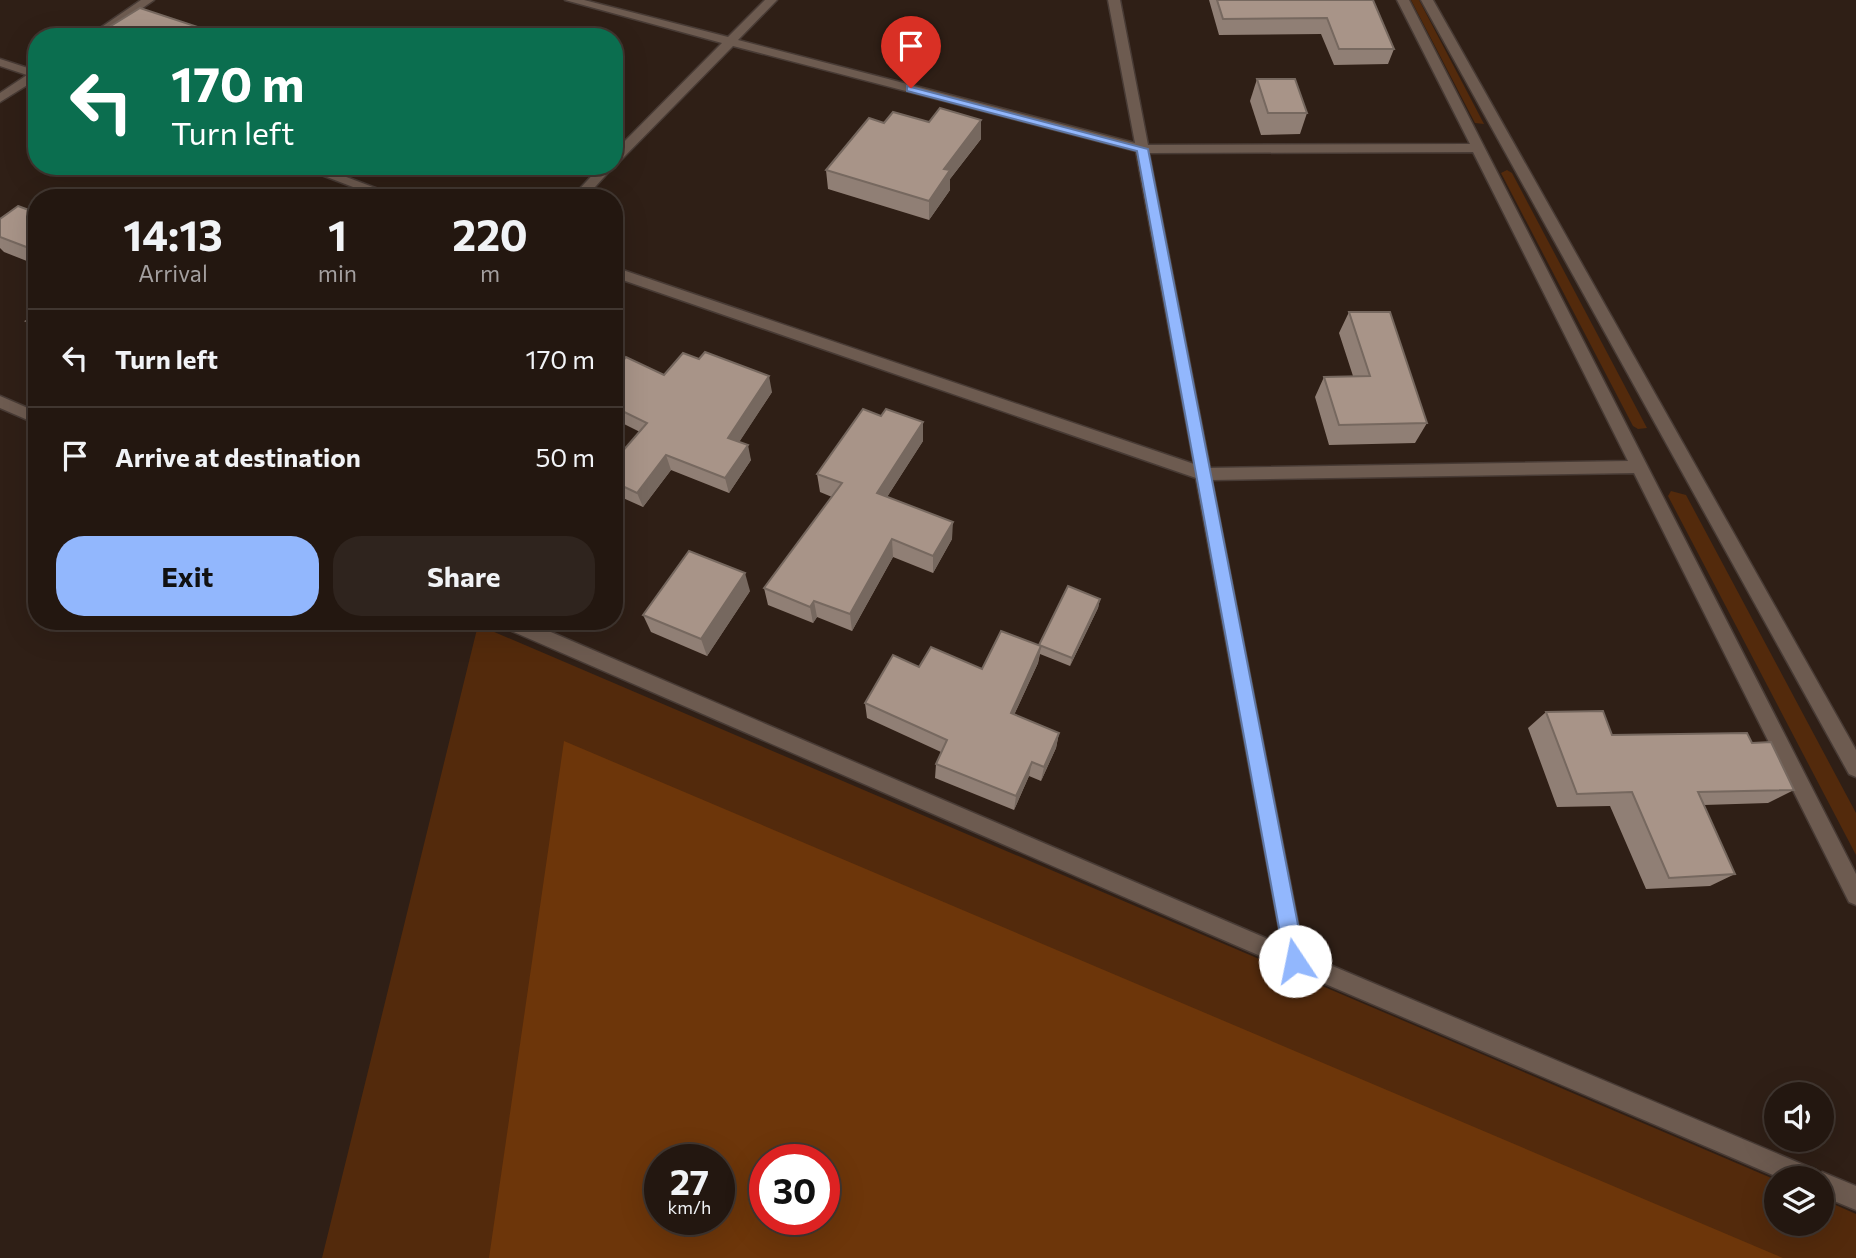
<!DOCTYPE html>
<style>
:root{--surface:#231710;--page:#2f241e;--text:#f1f3f6;--muted:#a39f9f;--line:#403630;--accent:#92b7fd}
body{margin:0;font-family:Commissioner,sans-serif;background:var(--page);color:var(--text);height:100vh;display:flex;flex-direction:column;font-size:26px;white-space:nowrap}
*{box-sizing:border-box;margin:0}
p{font-size:23px;color:var(--muted)}
.icon{flex:none;width:38px;height:38px;fill:none;stroke:currentColor;stroke-width:2;stroke-linecap:round;stroke-linejoin:round}
.map{position:relative;flex:1;overflow:hidden}
.sheet{position:absolute;left:28px;top:189px;width:595px;height:441px;display:flex;flex-direction:column;background:var(--surface);border-radius:28px;box-shadow:0 7px 28px #0002,0 0 0 2px var(--line)}
.sheet>*{flex:none}
.banner{position:absolute;left:28px;top:28px;width:595px;height:147px;border-radius:28px;box-shadow:0 7px 28px #0002,0 0 0 2px var(--line);background:#0b6e4f;color:#fff;overflow:hidden}
.buttons{position:absolute;left:1764px;top:1082px;display:grid;gap:14px}
.buttons a{display:grid;place-items:center;width:70px;height:70px;border-radius:50%;background:var(--surface);box-shadow:0 7px 28px #0002,0 0 0 2px var(--line);font-size:35px}
.speed{position:absolute;left:644px;top:1144px;display:flex;gap:14px;font-size:35px;font-weight:700;text-align:center}
.speed>*{display:grid;place-content:center;width:91px;height:91px;border-radius:50%;background:var(--surface);box-shadow:0 7px 28px #0002,0 0 0 2px var(--line);line-height:1}
.speed small{font-size:18px;font-weight:400}
.speed .limit{border:10px solid #d22;background:#fff;color:#111}
.pin{position:absolute;display:grid;place-items:center;width:60px;height:60px;color:#fff;margin:-72px -30px;border-radius:50% 50% 50% 0;rotate:-45deg;box-shadow:0 0 7px #0007}
.pin .icon{rotate:45deg}
.me{position:absolute;width:77px;margin:-38px;rotate:349deg;stroke-linejoin:round;filter:drop-shadow(0 0 5px #0008)}
.turn{display:flex;align-items:center;gap:24px;height:147px;padding:0 28px;font-size:32px}
.turn .icon{width:91px;height:91px;stroke-width:2.5}
.turn b{display:block;font-size:49px;line-height:60px}
.eta{display:flex;justify-content:space-evenly;align-items:center;height:119px;text-align:center}
.eta b{font-size:42px;font-weight:700;line-height:49px}
.primary-button{display:flex;gap:14px;margin-top:auto;padding:14px 28px}
.primary-button a{flex:1;height:80px;border-radius:28px;background:var(--accent);color:#111;font-size:28px;font-weight:700;line-height:80px;text-align:center}
.primary-button a+a{background:var(--page);color:var(--text)}
ul{padding:0;list-style:none}
li{display:flex;align-items:center;gap:21px;height:98px;padding:0 28px;border-top:2px solid var(--line)}
li div{flex:1}
li b{display:block;font-size:26px}
li em{font-style:normal}
.map>svg:first-child{display:block}
.green{fill:#532a0c;fill-rule:evenodd}
.forest{fill:#6d360a;fill-rule:evenodd}
.lines{fill:none;stroke-linecap:round;stroke-linejoin:round}
.minor-casing{stroke:#483b35;stroke-width:3}
.minor{fill:#6d5b50;fill-rule:evenodd}
.wall{fill:#907f75}
.shaded-wall{fill:#76685f}
.building{fill:#a89488;stroke:#76685f;stroke-width:2}
.route{fill:#92b7fd;stroke:#5f77a4;stroke-width:2}
</style>
<div class="map">
<svg width="1856" height="1258" viewBox="0 0 1856 1258">
<rect width="100%" height="100%" fill="#2f1f16"/>
<g class="green">
<path d="M1411,0H1419L1484,124L1475,123Z"/>
<path d="M1507,170L1512,173L1647,428L1638,429L1633,426L1501,173Z"/>
<path d="M1671,491L1686,495L1856,813V855L1668,496Z"/>
<path d="M478,625L1776,1180V1223H1822V1199L1856,1214V1258H322ZM660,1160H719V1220H660ZM765,1160H824V1220H765Z"/>
</g>
<path class="forest" d="M564,741L1783,1258H489ZM660,1160H719V1220H660ZM765,1160H824V1220H765Z"/>
<g class="lines">
<g class="minor-casing">
<g id="minor">
<path d="M141,0H154L101,37H87Z"/>
<path d="M565,0H584L728,37L765,0H777L738,40L1135,143L1108,0H1120L1148,145L1470,144L1397,0H1409L1856,874V905L1849,902L1634,473L1212,480L1304,954L1816,1170L1818,1174L1822,1172L1856,1186V1210L1822,1196V1178H1780L1288,968L500,626L497,621H525L1282,945L1196,478L614,277V267L1194,464L1136,151L733,46L618,163L614,164V152L722,43ZM1473,152L1628,461L1210,468L1149,153Z"/>
<path d="M1421,0H1433L1856,750V777L1849,774Z"/>
<path d="M0,59L37,71V79L0,102V93L27,75L0,66Z"/>
<path d="M298,166H317L402,198H382Z"/>
<path d="M601,166H614L585,198H571Z"/>
<path d="M0,396L37,412V424L0,408Z"/>
</g>
</g>
<use href="#minor" class="minor"/>
</g>
<g class="wall">
<path d="M1209,0H1373L1394,49L1388,64L1334,65L1321,34L1219,35Z"/>
<path d="M1257,79L1307,113L1300,134L1261,135L1250,101Z"/>
<path d="M981,120V139L950,179V190L929,220L828,189L826,170L884,123Z"/>
<path d="M37,213V265L4,252L0,248V219Z"/>
<path d="M1349,312L1427,423L1415,443L1329,445L1315,397L1324,377L1353,376L1339,333Z"/>
<path d="M37,314V332L26,321Z"/>
<path d="M614,373L664,375L772,392L739,442L751,460L729,493L671,470L643,507L614,494V461L640,432L614,419Z"/>
<path d="M923,422V441L887,497L952,539L933,573L893,557L852,631L817,617L813,623L768,605L764,588L832,497L820,492L817,474Z"/>
<path d="M750,591L707,656L651,632L643,615Z"/>
<path d="M1100,599L1098,608L1070,666L1040,654L1038,663L1014,715L1059,733L1056,748L1041,781L1029,776L1014,810L935,778L936,764L941,752L867,718L865,703L919,667L982,669L1038,645Z"/>
<path d="M1546,712L1612,735L1752,743L1794,790L1768,803L1704,805L1735,874L1710,886L1646,889L1610,806L1557,807L1528,728Z"/>
</g>
<g class="shaded-wall">
<path d="M981,120V139L950,179V190L929,220V201L944,169Z"/>
<path d="M37,242V257L29,248Z"/>
<path d="M769,376L772,392L732,453L728,438Z"/>
<path d="M923,422V441L878,511L877,493Z"/>
<path d="M748,445L751,460L729,493L725,478Z"/>
<path d="M666,455L671,470L643,507L637,493Z"/>
<path d="M953,522L952,539L933,573V556Z"/>
<path d="M892,539L893,557L852,631L850,614Z"/>
<path d="M745,573L750,591L707,656L701,639Z"/>
<path d="M1100,599L1098,608L1070,666L1072,658Z"/>
<path d="M814,601L817,617L813,623L810,607Z"/>
<path d="M1041,646L1038,663L1008,728L1011,713Z"/>
<path d="M1059,733L1056,748L1041,781L1044,767Z"/>
<path d="M1032,762L1029,776L1014,810L1016,796Z"/>
</g>
<g class="building">
<path d="M1217,0H1373L1394,49H1339L1327,18L1223,19Z"/>
<path d="M140,8L204,29L200,32L214,37H93Z"/>
<path d="M1257,79H1295L1307,113H1268Z"/>
<path d="M940,108L981,120L944,169L950,170L929,201L826,170L869,118L884,123L893,112L929,122Z"/>
<path d="M18,206L37,213V242L29,248L0,237V219Z"/>
<path d="M1349,312H1390L1427,423L1339,425L1324,377L1370,376Z"/>
<path d="M37,314V326L26,321Z"/>
<path d="M705,352L769,376L728,438L748,445L725,478L666,455L637,493L614,482V461L647,423L614,407V373L626,357L664,375L683,353L699,359Z"/>
<path d="M863,409L881,416L886,409L923,422L877,493L953,522L933,556L892,539L850,614L814,601L810,607L764,588L842,483L817,474Z"/>
<path d="M689,551L745,573L701,639L643,615Z"/>
<path d="M1068,586L1100,599L1072,658L1039,645Z"/>
<path d="M1001,631L1041,646L1011,713L1059,733L1044,767L1032,762L1016,796L936,764L947,740L865,703L893,655L919,667L931,647L982,669Z"/>
<path d="M1603,711L1612,735L1747,733L1752,743L1771,742L1794,790L1698,792L1735,874L1669,878L1632,792L1577,794L1546,712Z"/>
</g>
<path class="route" d="M907,86L1148,149L1305,961L1302,968L1295,970L1288,968L1285,961L1137,151L907,91Z"/>
</svg>
<div class="buttons">
<a><svg class="icon" aria-label="sound" viewBox="0 0 24 24"><path d="M4 9h4l5-4v14l-5-4H4zM17 9q2 3 0 6"/></svg></a>
<a><svg class="icon" aria-label="layers" viewBox="0 0 24 24"><path d="M12 4l9 5-9 5-9-5zM3 14l9 5 9-5"/></svg></a>
</div>
<div class="speed"><div>27<small>km/h</small></div><div class="limit">30</div></div>
<div class="pin" style="left:911px;top:88px;background:#d93025"><svg class="icon" aria-label="arrive" viewBox="0 0 24 24"><path d="M6 21V4h12l-3 4 3 4H6"/></svg></div>
<svg class="me" style="left:1295px;top:961px" viewBox="-20 -20 40 40"><circle r="19" fill="#fff"/><path d="M0-13L10 11 0 6-10 11z" fill="#92b7fd"/></svg>
<div class="banner">
<div class="turn"><svg class="icon" aria-label="left" viewBox="0 0 24 24"><path d="M17 20v-9H6M10 6l-5 5 5 5"/></svg><div><b>170 m</b>Turn left</div></div>
</div>
<section class="sheet">
<div class="eta">
<div><b>14:13</b><p>Arrival</p></div>
<div><b>1</b><p>min</p></div>
<div><b>220</b><p>m</p></div>
</div>
<ul>
<li><svg class="icon" aria-label="left" viewBox="0 0 24 24"><path d="M17 20v-9H6M10 6l-5 5 5 5"/></svg><div><b>Turn left</b></div><em>170 m</em></li>
<li><svg class="icon" aria-label="arrive" viewBox="0 0 24 24"><path d="M6 21V4h12l-3 4 3 4H6"/></svg><div><b>Arrive at destination</b></div><em>50 m</em></li>
</ul>
<div class="primary-button"><a>Exit</a><a>Share</a></div>
</section>
</div>
